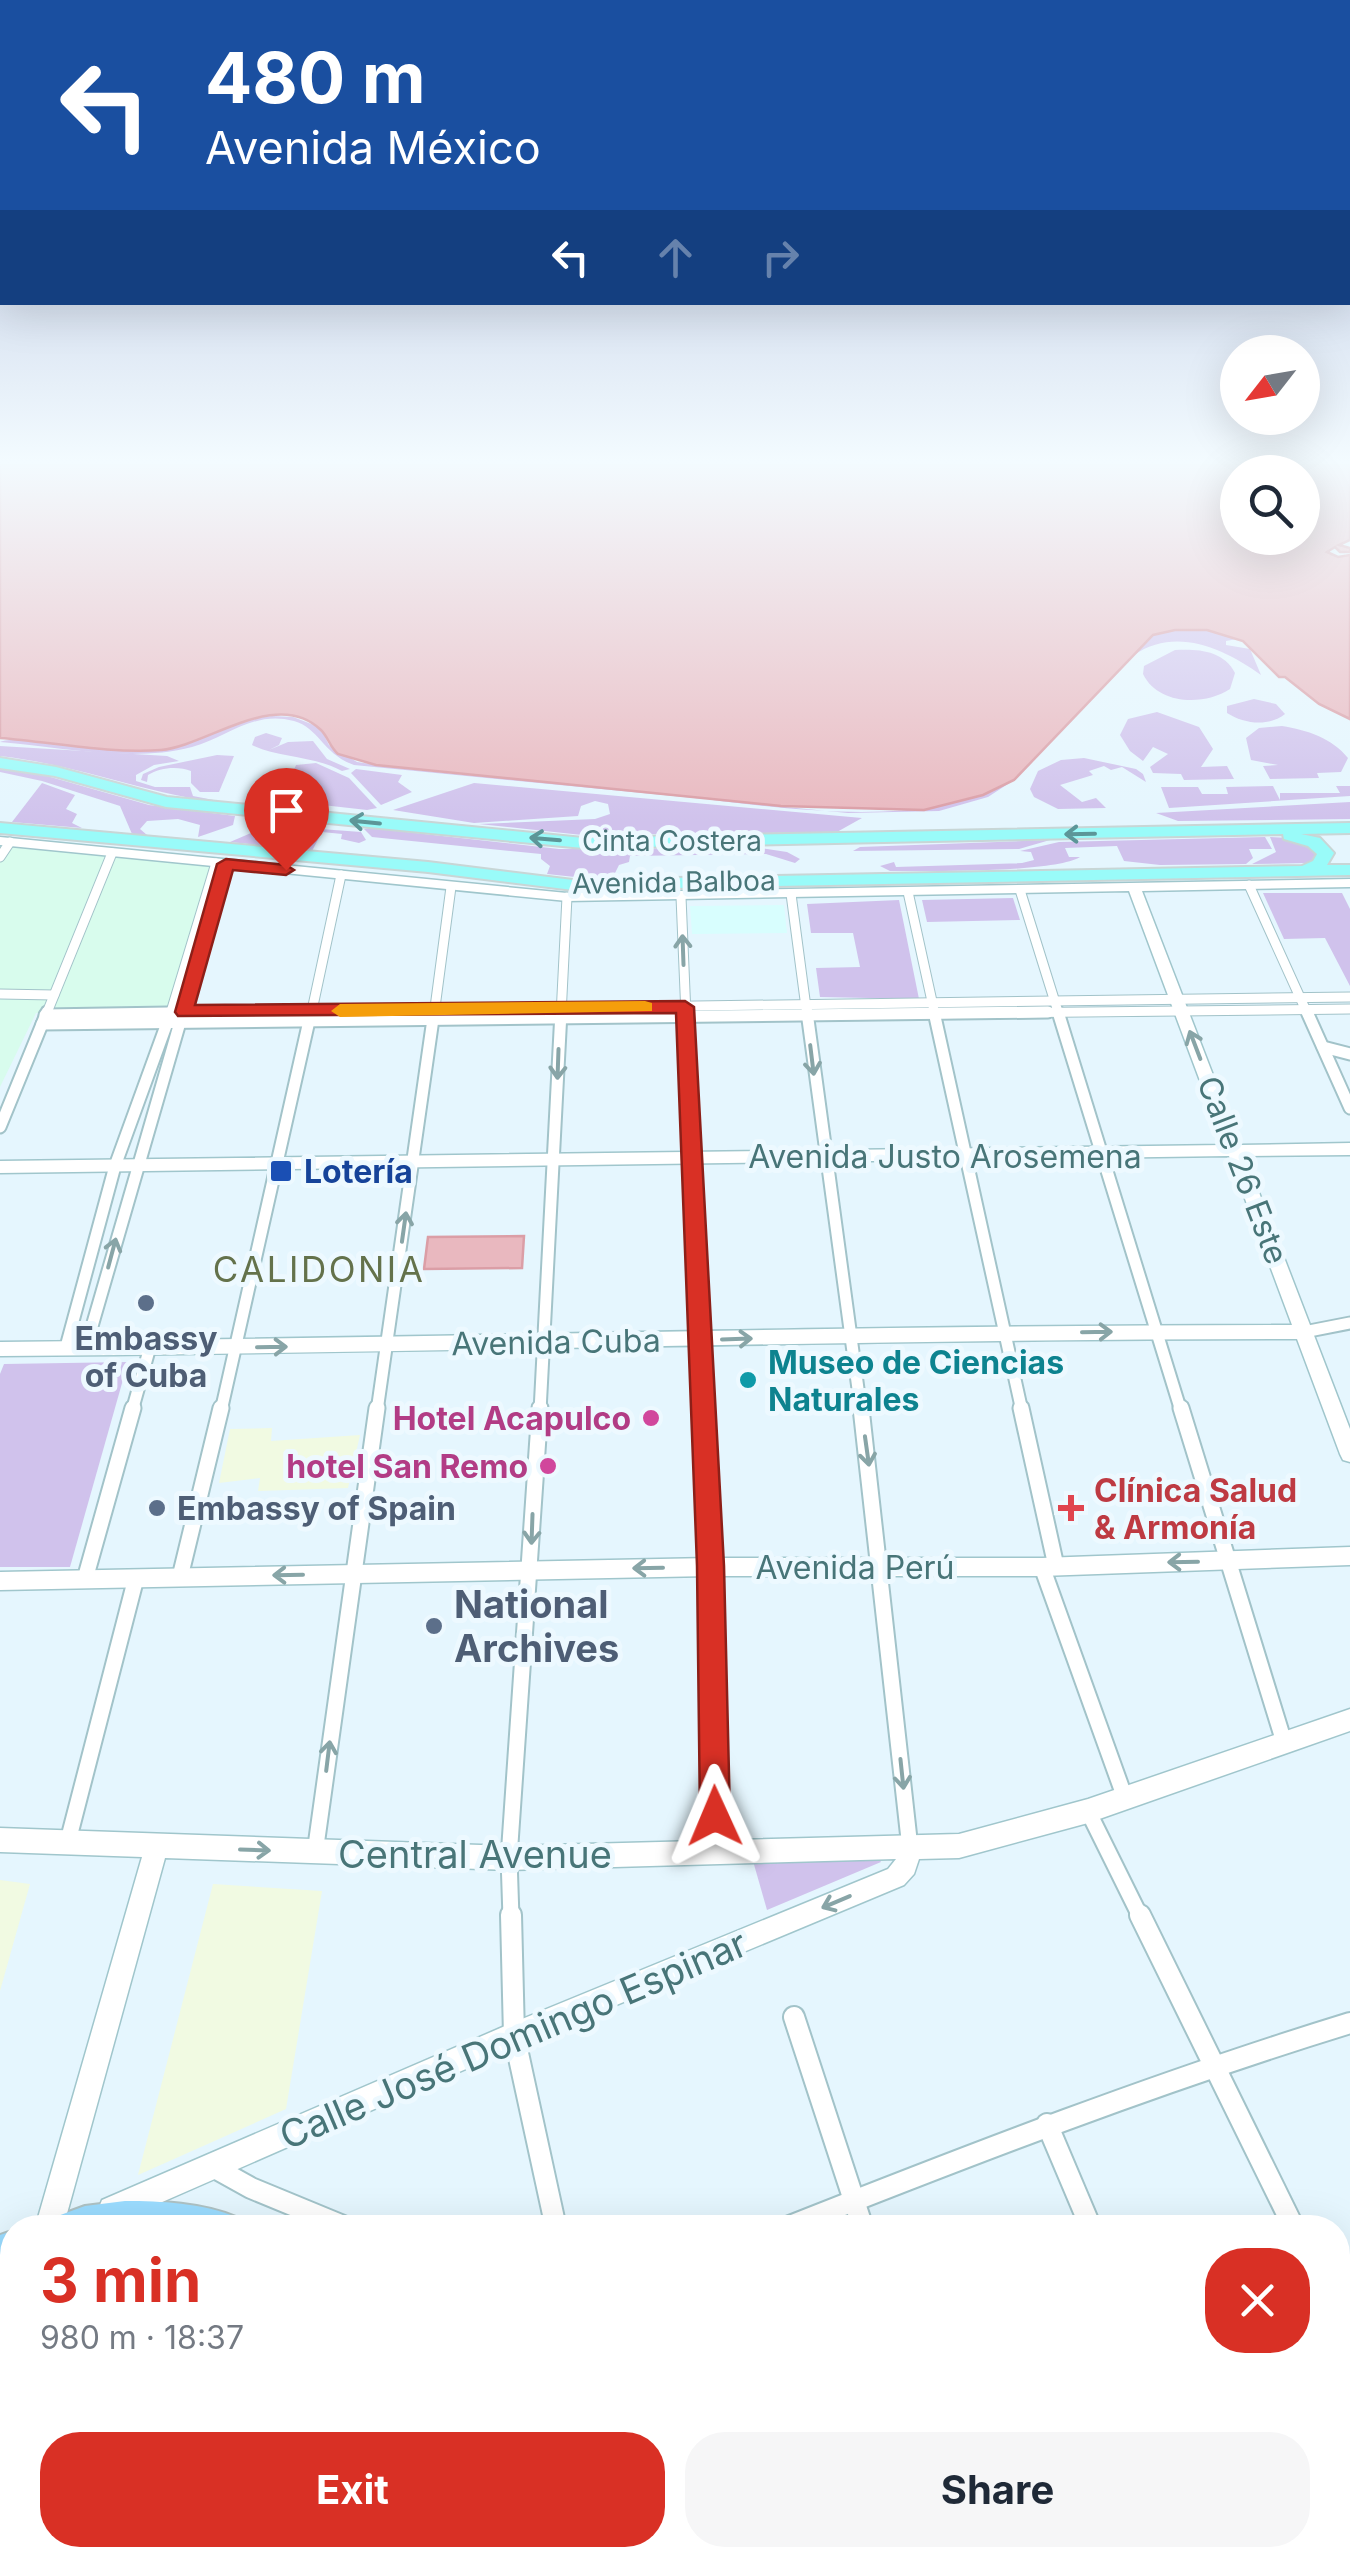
<!DOCTYPE html>
<meta charset="utf-8">
<style>
:root{--surface:#fff;--page:#f6f6f7;--text:#1f2937;--muted:#747a83;--accent:#d93025}
body{margin:0;font-family:Inter,sans-serif;background:var(--page);color:var(--text);height:100vh;display:flex;flex-direction:column;font-size:38px;white-space:nowrap}
*{box-sizing:border-box;margin:0}
p{font-size:32px;color:var(--muted)}
.icon{flex:none;width:55px;height:55px;fill:none;stroke:currentColor;stroke-width:2;stroke-linecap:round;stroke-linejoin:round}
.map{position:relative;flex:1;overflow:hidden}
.details{position:absolute;left:0px;top:2215px;width:1350px;height:352px;display:flex;flex-direction:column;background:var(--surface);border-radius:40px 40px 0 0;box-shadow:0 10px 40px #0002}
.details>*{flex:none}
.guide{position:absolute;left:0px;top:0px;width:1350px;height:305px;box-shadow:0 10px 40px #0002;background:#1a4fa0;color:#fff;overflow:hidden}
.needle{width:65px;rotate:239deg}
.controls{position:absolute;left:1220px;top:335px;display:grid;gap:20px}
.controls a{display:grid;place-items:center;width:100px;height:100px;border-radius:50%;background:var(--surface);box-shadow:0 10px 40px #0002;font-size:50px}
.pin{position:absolute;display:grid;place-items:center;width:85px;height:85px;color:#fff;margin:-102px -42px;border-radius:50% 50% 50% 0;rotate:-45deg;box-shadow:0 0 10px #0007}
.pin .icon{rotate:45deg}
.me{position:absolute;width:110px;margin:-55px;rotate:359deg;stroke-linejoin:round;filter:drop-shadow(0 0 8px #0008)}
.turn{display:flex;align-items:center;gap:35px;height:210px;padding:0 40px;font-size:45px}
.turn .icon{width:130px;height:130px;stroke-width:2.5}
.turn b{display:block;font-size:70px;line-height:85px}
.lanes{display:flex;align-items:center;height:95px;padding:0 40px;background:#0003;justify-content:center;gap:50px;direction:ltr}
.lanes .off{opacity:.35}
.round{display:grid;place-items:center;flex:none;width:105px;height:105px;border-radius:40px;background:var(--page)}
.overview{display:flex;align-items:center;justify-content:space-between;height:170px;padding:0 40px}
h1{font-size:60px;font-weight:700;line-height:75px;color:var(--accent)}
.primary-button{display:flex;gap:20px;margin-top:auto;padding:20px 40px}
.primary-button a{flex:1;height:115px;border-radius:40px;background:var(--accent);color:#fff;font-size:40px;font-weight:700;line-height:115px;text-align:center}
.primary-button a+a{background:var(--page);color:var(--text)}
.map>svg:first-child{display:block}
.residential{fill:#d0eaf3}
.commercial{fill:#d8fefe}
.education{fill:#f1fae2}
.medical{fill:#d8fced}
.green{fill:#d0c2ec}
.water{fill:#e9b8bf;stroke:#db9ea6;stroke-width:2.5;fill-rule:evenodd}
.lines{fill:none;stroke-linecap:round;stroke-linejoin:round}
.street-far3-casing{stroke:#a2c3c9;stroke-width:11}
.street-far2-casing{stroke:#a2c3c9;stroke-width:15}
.street-far1-casing{stroke:#a2c3c9;stroke-width:19}
.street-casing{stroke:#a2c3c9;stroke-width:24}
.secondary-casing{stroke:#a0c6cc;stroke-width:3}
.primary-casing{stroke:#aec2c4;stroke-width:4}
.highway-casing{stroke:#c8d6d6;stroke-width:4}
.street-far3{stroke:#fff;stroke-width:9}
.street-far2{stroke:#fff;stroke-width:11}
.street-far1{stroke:#fff;stroke-width:15}
.street{stroke:#fff;stroke-width:20}
.secondary{fill:#fff;fill-rule:evenodd}
.primary{fill:#9bdcff;fill-rule:evenodd}
.highway{fill:#99fbf9;fill-rule:evenodd}
.oneway{stroke:#5c9698}
.oneway2{stroke:#88a5a7}
.route{fill:#d93025;stroke:#8d1f18;stroke-width:2.5}
.slow{fill:#f59e0b}
.transit-dot{fill:#1a4fb4;stroke:#edf9ff;stroke-width:4}
.service-dot{fill:#5c6f8a;stroke:#edf9ff;stroke-width:4}
.culture-dot{fill:#0f9aa8;stroke:#edf9ff;stroke-width:4}
.hotel-dot{fill:#d1479c;stroke:#edf9ff;stroke-width:4}
.health-dot{fill:#e0444e;stroke:#edf9ff;stroke-width:4}
.labels{text-anchor:middle;dominant-baseline:central;stroke-width:10;stroke-linejoin:round;paint-order:stroke}
.far-street-label{font-size:28px;fill:#487578;stroke:#edf9ff}
.street-label{font-size:32px;fill:#487578;stroke:#edf9ff}
.transit-label{font-size:32px;font-weight:bold;fill:#164399;stroke:#edf9ff;text-anchor:start}
.service-label{font-size:32px;font-weight:bold;fill:#4e5e75;stroke:#edf9ff}
.culture-label{font-size:32px;font-weight:bold;fill:#0d838f;stroke:#edf9ff;text-anchor:start}
.hotel-label{font-size:32px;font-weight:bold;fill:#b23c85;stroke:#edf9ff;text-anchor:end}
.health-label{font-size:32px;font-weight:bold;fill:#be3a42;stroke:#edf9ff;text-anchor:start}
.neighbourhood-label{font-size:35px;letter-spacing:2.5px;fill:#64724b;stroke:#edf9ff}
.near-service-label{font-size:38px;font-weight:bold;fill:#4e5e75;stroke:#edf9ff;text-anchor:start}
.near-street-label{font-size:38px;fill:#487578;stroke:#edf9ff}
</style>
<div class="map">
<svg width="1350" height="2567" viewBox="0 0 1350 2567">
<rect width="100%" height="100%" fill="#e5f6fe"/>
<path class="residential" d="M12,2488V2555H122V2567H0V2493Z"/>
<path class="commercial" d="M784,905L787,933L692,934L690,906Z"/>
<g class="education">
<path d="M272,1428L271,1441L360,1435L348,1488L258,1491L260,1478L219,1483L230,1429Z"/>
<path d="M0,1880L30,1884L0,1991Z"/>
<path d="M213,1884L322,1891L286,2109L138,2175Z"/>
</g>
<path class="medical" d="M0,844L211,865L168,1010L36,1013L0,1087Z"/>
<g class="green">
<path d="M1173,630H1207L1237,639L1226,641V645L1250,649L1261,675C1225,649 1176,626 1134,655L1152,635Z"/>
<path d="M1175,650C1198,649 1223,650 1235,673L1230,689C1204,706 1158,705 1143,674L1144,666Z"/>
<path d="M1254,699L1276,704L1285,714C1269,727 1244,724 1227,713V706Z"/>
<path d="M1157,712L1199,727L1213,749L1201,767L1227,766L1234,779L1184,780L1181,774L1153,773L1150,767L1168,754L1153,747L1143,761L1130,751L1120,735L1128,719Z"/>
<path d="M272,716L293,717L314,725L322,731L329,745L357,762C442,775 530,779 616,788C730,799 911,840 1014,780L988,797L939,811L848,813L354,765C323,754 319,728 294,721C254,710 228,737 192,747C131,763 61,747 0,742C15,734 118,749 145,750C192,752 227,719 272,716Z"/>
<path d="M1282,726C1307,730 1332,738 1348,758L1341,772L1317,773L1319,778L1270,779L1263,766L1278,765L1251,760L1246,738L1259,728Z"/>
<path d="M266,733L282,738L279,745L269,750L288,742L313,741L327,759L350,769L342,771C312,755 278,758 252,745L255,737Z"/>
<path d="M0,746L167,756L179,761L154,765L136,775V781L155,787H190L193,796L239,805C157,798 81,765 0,756Z"/>
<path d="M217,755L234,756L219,792H200L191,783V771C179,766 160,767 148,775L147,782L141,780L143,774L159,767Z"/>
<path d="M1084,758L1136,769L1143,774L1146,782L1122,767L1111,770L1104,766L1089,771L1093,775L1060,785L1082,802L1096,798L1106,808L1058,809L1034,797L1030,789L1038,771L1061,760Z"/>
<path d="M316,763L349,778L377,808L367,810L287,801L288,785L296,765Z"/>
<path d="M0,768L47,776L149,805L235,816L233,825L198,837L200,825L178,819L147,821L140,829L147,835L132,834L120,806L42,781L0,772Z"/>
<path d="M356,769L402,775L398,782L412,792L381,805L351,773Z"/>
<path d="M42,783L75,795L66,809L77,814L72,823L82,828L12,822Z"/>
<path d="M474,783L862,818L837,832L582,835L479,824L595,819L610,814L608,804L595,801L581,806L578,816L474,823L393,810Z"/>
<path d="M1273,786L1280,800V793H1340L1336,786H1350V796L1169,808L1161,787H1198L1202,794H1228L1226,787Z"/>
<path d="M1350,802V819L1178,821L1156,813Z"/>
<path d="M307,828L361,832L366,840L359,843L341,839L342,834L322,832L312,851L230,842L251,833Z"/>
<path d="M370,828L559,849L760,848L787,852L800,859L795,863L766,854L630,856L629,862L619,865L614,875L584,878L547,874L550,866L541,859V854L372,837L364,829Z"/>
<path d="M1265,837L1272,849H1249L1253,858L1246,864L1160,865L1124,861L1117,846L1065,848L1069,857H1080C1053,873 930,871 890,871L880,866L894,862L896,867L1022,863L1034,860L1031,852L1020,851L1059,842Z"/>
<path d="M1270,837L1289,838L1320,850L1315,861L1308,863L1252,864L1276,852Z"/>
<path d="M1050,840L1019,849L853,851L860,847Z"/>
<path d="M1263,893H1342L1350,909V986L1325,938L1284,939Z"/>
<path d="M1013,898L1020,920L927,922L922,900Z"/>
<path d="M899,900L919,999L820,997L816,968L860,967L853,933H811L807,904Z"/>
<path d="M128,1362L70,1567H0V1374L4,1364Z"/>
<path d="M876,1853L881,1862L767,1910L753,1861Z"/>
</g>
<g class="water">
<path d="M0,465H1350V540L1339,545L1350,548V552H1340L1335,547L1327,552L1338,557L1350,555V719L1319,704L1285,677H1279L1243,641L1207,630H1175L1153,635L1014,780L983,795L924,810L781,806L376,765L338,754C330,747 328,737 321,730C277,687 207,746 161,750C109,754 52,742 0,738ZM1238,472H1302V538H1238Z"/>
<path d="M524,1236L522,1268L424,1269L428,1237Z"/>
</g>
<g class="lines">
<g class="street-far3-casing">
<g id="street-far3">
<path d="M0,857L10,842"/>
<path d="M1249,885L1308,1015"/>
<path d="M1020,890L1059,1015"/>
<path d="M908,892L935,1015"/>
<path d="M791,894L807,1015"/>
<path d="M681,897L686,1015"/>
<path d="M0,994L54,995"/>
<path d="M46,1015L112,853"/>
<path d="M48,1015L1350,997"/>
<path d="M170,1015L216,863"/>
<path d="M182,1015L226,864"/>
<path d="M311,1015L341,875"/>
<path d="M434,1015L451,887"/>
<path d="M561,1015L567,897"/>
<path d="M830,1015L1350,1009"/>
</g>
</g>
<g class="street-far2-casing">
<g id="street-far2">
<path d="M686,1012L703,1411"/>
<path d="M807,1012L861,1411"/>
<path d="M934,1012L1022,1411"/>
<path d="M1058,1012L1181,1411"/>
<path d="M1307,1012L1350,1108"/>
<path d="M45,1015L229,1012"/>
<path d="M42,1024L1048,1012"/>
<path d="M1323,1047L1350,1054"/>
<path d="M0,1127L47,1012"/>
<path d="M1304,1332L1350,1323"/>
<path d="M66,1347L115,1166L171,1012"/>
<path d="M86,1347L183,1012"/>
<path d="M132,1411L150,1347"/>
<path d="M221,1411L311,1012"/>
<path d="M377,1411L434,1012"/>
<path d="M540,1411L561,1012"/>
</g>
</g>
<g class="street-far1-casing">
<g id="street-far1">
<path d="M703,1408L716,1852"/>
<path d="M861,1408L910,1848"/>
<path d="M1021,1408L1056,1566"/>
<path d="M1181,1408L1284,1742"/>
<path d="M1042,1567L1125,1798"/>
<path d="M180,1577L221,1408"/>
<path d="M85,1579L133,1408"/>
<path d="M1088,1811L1141,1918"/>
<path d="M68,1841L136,1578"/>
<path d="M315,1853L377,1408"/>
<path d="M511,1918L509,1858L540,1408"/>
</g>
</g>
<g class="street-casing">
<g id="street">
<path d="M511,1915L514,2035L556,2228"/>
<path d="M1140,1915L1294,2228"/>
<path d="M794,2017L863,2228"/>
<path d="M1047,2124L1091,2228"/>
<path d="M215,2168L251,2188L348,2228"/>
<path d="M785,2228C972,2154 1158,2082 1350,2023"/>
<path d="M1338,2278L1350,2274"/>
<path d="M1338,2496L1343,2567"/>
<path d="M1084,2555L1126,2567"/>
<path d="M571,2567L573,2555"/>
</g>
</g>
<g class="secondary-casing">
<g id="secondary">
<path d="M0,837L567,893L1350,879V887L1142,891L1240,1145L1350,1143V1155L1245,1156L1350,1429V1462L1343,1460L1340,1454L1297,1339C865,1339 432,1353 0,1356V1342C431,1338 861,1325 1292,1325L1229,1156L0,1173V1161L1224,1145L1129,891L567,901L0,845Z"/>
<path d="M1350,1547V1565L1042,1576H710L0,1590V1572L710,1558H1042Z"/>
<path d="M1350,1709V1731L1088,1823L959,1858L919,1859L914,1874L904,1885L523,2044L112,2224L102,2220L98,2210L102,2200L505,2026L888,1869L896,1859L509,1870L165,1858L63,2228H35L142,1857L0,1852V1828L509,1846L959,1834L1088,1799Z"/>
</g>
</g>
<g class="primary-casing">
<g id="primary">
<path d="M125,2201C161,2201 202,2203 236,2217L240,2228H51L55,2217L85,2206Z"/>
<path d="M12,2231V2263L0,2267V2235Z"/>
<path d="M1212,2555H1286L1291,2567H1217Z"/>
</g>
</g>
<g class="highway-casing">
<path id="highway" d="M0,758L56,767L167,797L583,838L1350,823V833L1301,834L1320,838L1334,853L1327,865H1350V875L573,890L428,872L0,833V823L428,862L573,880L1302,866L1313,861L1317,854L1308,846L1284,839L1283,834L583,848L166,807L55,776L0,768Z"/>
</g>
<use href="#street-far3" class="street-far3"/>
<use href="#street-far2" class="street-far2"/>
<use href="#street-far1" class="street-far1"/>
<use href="#street" class="street"/>
<use href="#secondary" class="secondary"/>
<use href="#primary" class="primary"/>
<use href="#highway" class="highway"/>
</g>
<defs><path id="oneway-shaft" d="M-6 0H5M1.5-3L5.5 0L1.5 3" fill="none" stroke-width="1.6" stroke-linecap="round" stroke-linejoin="round" transform="scale(2.5)"/></defs>
<g class="oneway">
<use href="#oneway-shaft" transform="translate(365 822) rotate(-174)"/>
<use href="#oneway-shaft" transform="translate(1080 834) rotate(179)"/>
<use href="#oneway-shaft" transform="translate(545 839) rotate(-175)"/>
</g>
<g class="oneway2">
<use href="#oneway-shaft" transform="translate(683 950) rotate(-92)"/>
<use href="#oneway-shaft" transform="translate(1195 1045) rotate(-111)"/>
<use href="#oneway-shaft" transform="translate(812 1060) rotate(83)"/>
<use href="#oneway-shaft" transform="translate(558 1064) rotate(92)"/>
<use href="#oneway-shaft" transform="translate(404 1227) rotate(-82)"/>
<use href="#oneway-shaft" transform="translate(112 1253) rotate(-75)"/>
<use href="#oneway-shaft" transform="translate(1097 1332) rotate(-1)"/>
<use href="#oneway-shaft" transform="translate(737 1339) rotate(-2)"/>
<use href="#oneway-shaft" transform="translate(272 1347) rotate(-1)"/>
<use href="#oneway-shaft" transform="translate(867 1451) rotate(82)"/>
<use href="#oneway-shaft" transform="translate(532 1529) rotate(92)"/>
<use href="#oneway-shaft" transform="translate(1183 1562) rotate(179)"/>
<use href="#oneway-shaft" transform="translate(648 1568) rotate(179)"/>
<use href="#oneway-shaft" transform="translate(288 1575) rotate(179)"/>
<use href="#oneway-shaft" transform="translate(328 1756) rotate(-83)"/>
<use href="#oneway-shaft" transform="translate(902 1774) rotate(84)"/>
<use href="#oneway-shaft" transform="translate(255 1850) rotate(2)"/>
<use href="#oneway-shaft" transform="translate(836 1902) rotate(157)"/>
</g>
<linearGradient id="sky" x2="0" y2="1"><stop stop-color="#a8b6d8"/><stop offset="0.56" stop-color="#f3fbff"/><stop offset="1" stop-color="#f3fbff" stop-opacity="0"/></linearGradient>
<rect width="1350" height="824" fill="url(#sky)"/>
<path class="route" d="M226,859L286,865L294,870L286,875L233,870L195,1005L685,1001L694,1007L724,1566L730,1816L726,1827L715,1831L705,1827L700,1816L697,1566L676,1013L178,1016L175,1012L217,864Z"/>
<path class="slow" d="M645,1001L652,1003V1011L340,1017L331,1011L340,1004Z"/>
<rect class="transit-dot" x="269" y="1159" width="24" height="24" rx="5"/>
<g class="service-dot">
<circle cx="146" cy="1303" r="10"/>
<circle cx="157" cy="1508" r="10"/>
<circle cx="434" cy="1626" r="10"/>
</g>
<circle class="culture-dot" cx="748" cy="1380" r="10"/>
<g class="hotel-dot">
<circle cx="651" cy="1418" r="10"/>
<circle cx="548" cy="1466" r="10"/>
</g>
<path class="health-dot" d="M1066 1493h10v10h10v10h-10v10h-10v-10h-10v-10h10z"/>
<g class="labels">
<g class="far-street-label">
<text x="672" y="841">Cinta Costera</text>
<text transform="translate(674 882) rotate(-1)">Avenida Balboa</text>
</g>
<g class="street-label">
<text x="945" y="1156">Avenida Justo Arosemena</text>
<text transform="translate(1243 1170) rotate(69)">Calle 26 Este</text>
<text transform="translate(556 1342) rotate(-1)">Avenida Cuba</text>
<text x="855" y="1567">Avenida Perú</text>
</g>
<g class="transit-label">
<text x="304" y="1171">Lotería</text>
</g>
<g class="service-label">
<text x="146" y="1338">Embassy<tspan x="146" dy="37">of Cuba</tspan></text>
<text x="177" y="1508" text-anchor="start">Embassy of Spain</text>
</g>
<g class="culture-label">
<text x="768" y="1362">Museo de Ciencias<tspan x="768" dy="37">Naturales</tspan></text>
</g>
<g class="hotel-label">
<text x="631" y="1418">Hotel Acapulco</text>
<text x="528" y="1466">hotel San Remo</text>
</g>
<g class="health-label">
<text x="1094" y="1490">Clínica Salud<tspan x="1094" dy="37">&amp; Armonía</tspan></text>
</g>
<g class="neighbourhood-label">
<text x="319" y="1269">CALIDONIA</text>
</g>
<g class="near-service-label">
<text x="454" y="1604">National<tspan x="454" dy="44">Archives</tspan></text>
</g>
<g class="near-street-label">
<text x="475" y="1854">Central Avenue</text>
<text transform="translate(513 2039) rotate(-23)">Calle José Domingo Espinar</text>
</g>
</g>
</svg>
<div class="controls">
<a><svg class="needle" viewBox="-14 -14 28 28"><path d="M0-13l5 13h-10z" fill="#e53935"/><path d="M0 13l5-13h-10z" fill="#747a83"/></svg></a>
<a><svg class="icon" aria-label="search" viewBox="0 0 24 24"><circle cx="10" cy="10" r="6"/><path d="M15 15l6 6"/></svg></a>
</div>
<div class="pin" style="left:286px;top:870px;background:#d93025"><svg class="icon" aria-label="arrive" viewBox="0 0 24 24"><path d="M6 21V4h12l-3 4 3 4H6"/></svg></div>
<svg class="me" style="left:715px;top:1816px" viewBox="-20 -20 40 40"><path d="M0-17L14 15 0 8-14 15z" fill="#d93025" stroke="#fff" stroke-width="4"/></svg>
<div class="guide">
<div class="turn"><svg class="icon" aria-label="left" viewBox="0 0 24 24"><path d="M17 20v-9H6M10 6l-5 5 5 5"/></svg><div><b>480 m</b>Avenida México</div></div>
<div class="lanes"><svg class="icon" aria-label="left" viewBox="0 0 24 24"><path d="M17 20v-9H6M10 6l-5 5 5 5"/></svg><svg class="icon off" aria-label="ahead" viewBox="0 0 24 24"><path d="M12 20V5M6 11l6-6 6 6"/></svg><svg class="icon off" aria-label="right" viewBox="0 0 24 24"><path d="M7 20v-9h11M14 6l5 5-5 5"/></svg></div>
</div>
<section class="details">
<div class="overview"><div><h1>3 min</h1><p>980 m · 18:37</p></div><a class="round" style="background:#d93025;color:#fff"><svg class="icon" aria-label="close" viewBox="0 0 24 24"><path d="M6 6l12 12M18 6L6 18"/></svg></a></div>
<div class="primary-button"><a>Exit</a><a>Share</a></div>
</section>
</div>
